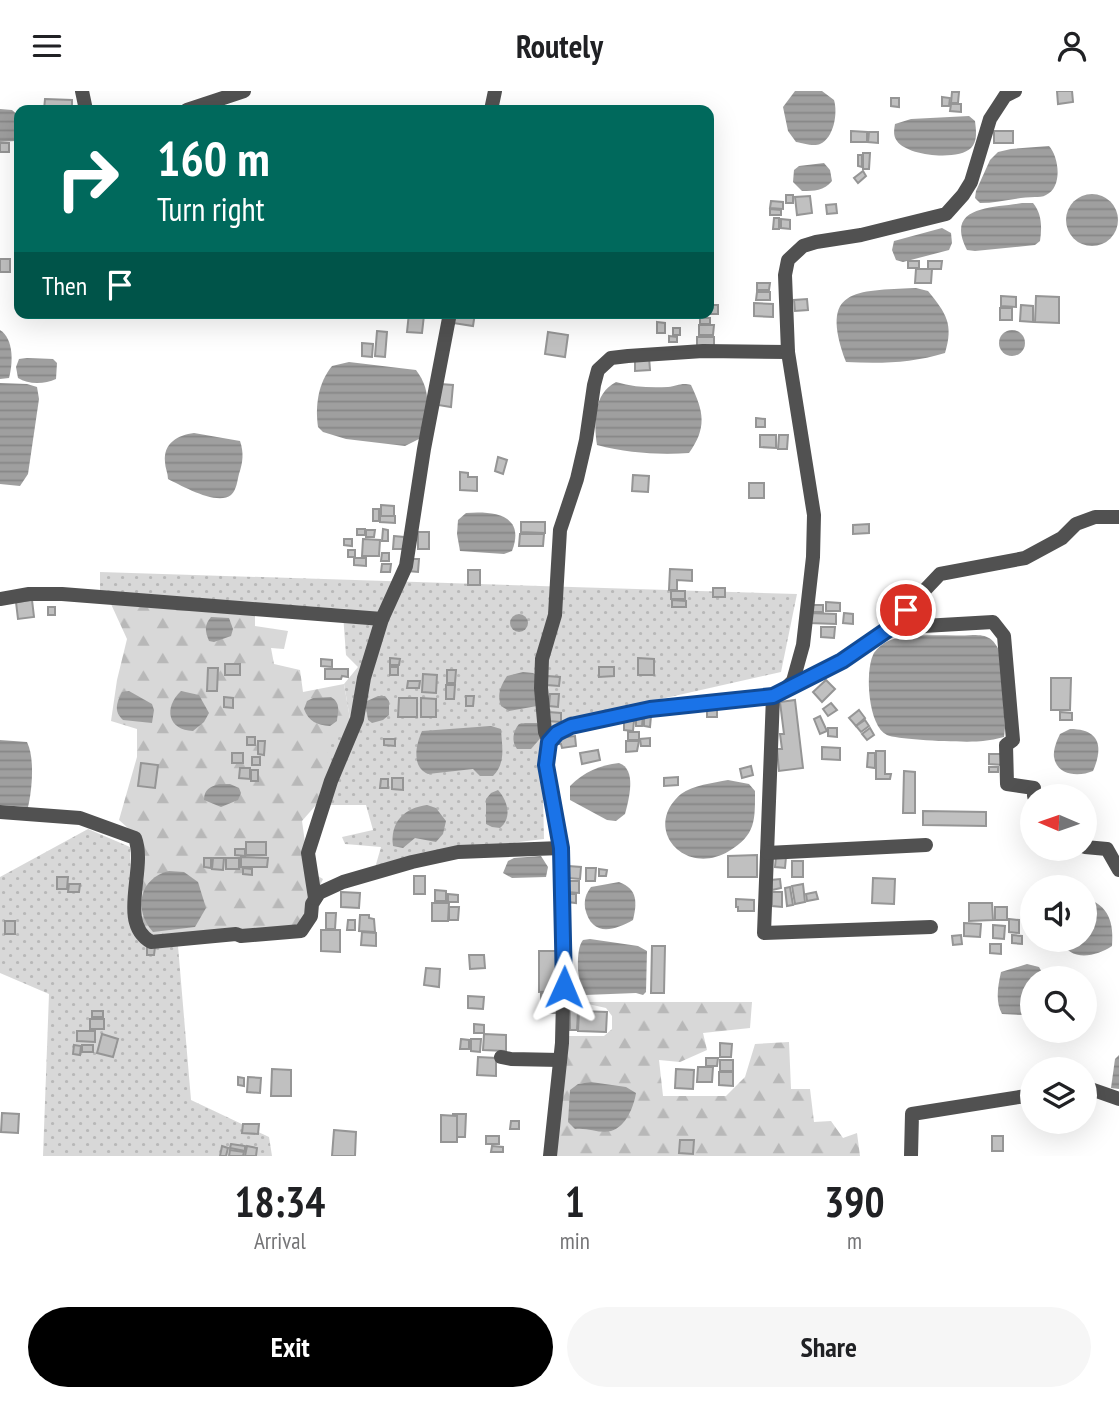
<!DOCTYPE html>
<style>
:root{--surface:#fff;--page:#f6f6f6;--text:#202124;--muted:#757577;--accent:#000}
body{margin:0;font-family:"PT Sans Narrow",sans-serif;background:var(--page);color:var(--text);height:100vh;display:flex;flex-direction:column;font-size:26px;white-space:nowrap}
*{box-sizing:border-box;margin:0}
p{font-size:23px;color:var(--muted)}
.icon{flex:none;width:38px;height:38px;fill:none;stroke:currentColor;stroke-width:2;stroke-linecap:round;stroke-linejoin:round}
.map{position:relative;height:1065px;overflow:hidden}
.panel{display:flex;flex-direction:column;background:var(--surface);flex:1}
.panel>*{flex:none}
.top-card{position:absolute;left:14px;top:14px;width:700px;height:214px;border-radius:14px;box-shadow:0 7px 28px #0002;background:#00695c;color:#fff;overflow:hidden}
.needle{width:46px;rotate:272deg}
.buttons{position:absolute;left:1020px;top:693px;display:grid;gap:14px}
.buttons a{display:grid;place-items:center;width:77px;height:77px;border-radius:50%;background:var(--surface);box-shadow:0 7px 28px #0002;font-size:35px}
.pin{position:absolute;display:grid;place-items:center;width:60px;height:60px;color:#fff;margin:-30px;border:4px solid #fff;border-radius:50%;box-shadow:0 2px 7px #0007}
.me{position:absolute;width:77px;margin:-38px;rotate:1deg;stroke-linejoin:round;filter:drop-shadow(0 0 5px #0008)}
.turn{display:flex;align-items:center;gap:24px;height:147px;padding:0 28px;font-size:32px}
.turn .icon{width:91px;height:91px;stroke-width:2.5}
.turn b{display:block;font-size:49px;line-height:60px}
.then{display:flex;align-items:center;height:66px;padding:0 28px;background:#0003;gap:14px;font-size:26px}
.eta{display:flex;justify-content:space-evenly;align-items:center;height:119px;text-align:center}
.eta b{font-size:42px;font-weight:600;line-height:49px}
.action{display:flex;gap:14px;margin-top:auto;padding:14px 28px}
.action a{flex:1;height:80px;border-radius:42px;background:var(--accent);color:#fff;font-size:28px;font-weight:600;line-height:80px;text-align:center}
.action a+a{background:var(--page);color:var(--text)}
header{display:flex;justify-content:space-between;align-items:center;height:91px;padding:0 28px;background:var(--surface);font-size:32px;font-weight:600}
.map>svg:first-child{display:block}
.forest{fill:url(#forest-firs)}
.park{fill:url(#park-dots)}
.water{fill:url(#water-rules)}
.building{fill:#c0c0c0;stroke:#959595;stroke-width:2}
.lines{fill:none;stroke-linecap:round;stroke-linejoin:round}
.minor{stroke:#515151;stroke-width:14}
.route-casing{stroke:#114b97;stroke-width:18}
.route{stroke:#1a73e8;stroke-width:12}
</style>
<header><svg class="icon" aria-label="menu" viewBox="0 0 24 24"><path d="M4 6h16M4 12h16M4 18h16"/></svg>Routely<svg class="icon" aria-label="person" viewBox="0 0 24 24"><circle cx="12" cy="8" r="4"/><path d="M4 21q1-7 8-7t8 7"/></svg></header>
<div class="map">
<svg width="1119" height="1065" viewBox="0 0 1119 1065">
<defs>
<pattern id="forest-firs" width="22" height="20" patternUnits="userSpaceOnUse" patternTransform="scale(1.75)"><rect width="22" height="20" fill="#d8d8d8"/><path d="M5 1l3.5 6h-7zM16 11l3.5 6h-7z" fill="#b8b8b8"/></pattern>
<pattern id="park-dots" width="8" height="8" patternUnits="userSpaceOnUse" patternTransform="scale(1.75)"><rect width="8" height="8" fill="#d8d8d8"/><path d="M2 2h.1M6 6h.1" fill="none" stroke="#b8b8b8" stroke-width="1.8" stroke-linecap="round"/></pattern>
<pattern id="water-rules" width="6" height="5" patternUnits="userSpaceOnUse" patternTransform="scale(1.75)"><rect width="6" height="5" fill="#9f9f9f"/><path d="M0 2.5h6" fill="none" stroke="#878787"/></pattern>
</defs>
<rect width="100%" height="100%" fill="#fff"/>
<g class="forest">
<path d="M111,513L255,524V535L288,540L284,558L271,557L274,573L300,579L303,601L344,593L350,628L332,684L316,714L302,730L309,780L323,788L304,828L297,835L150,845L139,837V747L119,729L137,666V638L111,630L117,589L127,548Z"/>
<path d="M579,911H752L750,937L703,942L707,959L680,971L659,969L663,1005H726L745,986L755,953L789,951L791,998H810L814,1031L831,1030L843,1047L857,1042L860,1065H553L567,945H604L612,938V925L606,917Z"/>
</g>
<g class="park">
<path d="M100,481L797,503L781,581L630,615L556,637L542,659L544,748L467,757L375,777L381,756L345,753L342,746L373,739L366,714H316L332,684L327,658L350,628L344,593L358,576L346,564L343,523L348,518L100,501Z"/>
<path d="M88,738L130,756L132,832L137,849L178,855L191,1009L269,1046L272,1065H43L49,903L0,882V786Z"/>
</g>
<g class="water">
<path d="M795,0H822L834,9C838,22 834,47 820,53C814,56 802,52 796,51L788,40L783,16Z"/>
<path d="M0,18L12,19L19,25V45L15,50L0,51Z"/>
<path d="M969,25L975,30C976,39 978,50 971,57C958,70 907,65 897,50C893,45 894,39 895,33L911,28Z"/>
<path d="M1049,55C1059,66 1063,96 1046,104C1043,106 1038,106 1035,106C1017,106 998,112 980,112L975,107L976,100L990,69L998,61L1011,58Z"/>
<path d="M824,72L830,79L832,90C824,100 814,100 802,100L793,91L794,79L799,75Z"/>
<circle cx="1092" cy="129" r="26"/>
<path d="M1022,112H1033C1042,123 1042,136 1040,150L1035,154L975,160L967,159C944,114 993,117 1022,112Z"/>
<path d="M942,137L951,142L952,152L949,159L903,171L896,169L892,159L894,150Z"/>
<path d="M916,197L928,200C946,222 954,233 945,262C912,272 881,273 846,271C819,197 854,200 916,197Z"/>
<path d="M0,239C14,248 13,272 9,287L0,288Z"/>
<circle cx="1012" cy="252" r="13"/>
<path d="M27,267L53,268L57,272L56,288C45,293 29,294 18,287L16,276L19,268Z"/>
<path d="M349,271L416,279C433,301 428,323 419,348L405,355L346,348L323,341L318,336C315,315 318,292 332,275Z"/>
<path d="M616,291C633,296 650,297 668,296C677,295 682,291 691,294C704,321 707,337 689,362C658,364 628,362 597,354C594,331 593,303 616,291Z"/>
<path d="M0,292L27,293L37,296L39,308L28,383L20,395L0,393Z"/>
<path d="M194,342L240,350C244,362 243,371 239,383C237,390 237,398 231,404C217,415 182,395 168,388C168,382 165,377 165,371C163,352 178,344 194,342Z"/>
<path d="M466,422C493,420 526,423 512,460L504,463L460,460L457,443L458,429Z"/>
<circle cx="519" cy="532" r="9"/>
<path d="M211,526L229,527L233,538L231,545L214,551L209,550C205,540 204,534 211,526Z"/>
<path d="M973,544C988,544 993,547 1000,561L1005,637L1004,646C997,648 990,649 983,650C968,652 898,649 887,644C868,635 865,581 873,564C875,559 882,553 888,550C910,541 948,546 973,544Z"/>
<path d="M523,581L533,582L540,586L537,615L509,620L501,615C497,603 500,596 507,585Z"/>
<path d="M129,600L152,613L154,619L152,632L123,629C113,620 117,611 122,601Z"/>
<path d="M181,600L199,604L209,622L204,631L193,640C168,639 163,617 181,600Z"/>
<path d="M378,605H385L389,610V624L383,629L372,632L368,629L365,611Z"/>
<path d="M331,606C341,612 338,620 337,630L330,635C317,634 309,631 304,618L307,610L313,607Z"/>
<path d="M525,632H537L544,643L531,658H517C511,650 513,640 519,633Z"/>
<path d="M491,635L501,638C502,656 506,672 493,685H480L473,678L428,683C411,676 416,653 422,640Z"/>
<path d="M1070,638C1101,638 1103,657 1093,680C1079,686 1057,685 1054,666C1053,659 1057,649 1060,643Z"/>
<path d="M0,649L27,651C35,667 32,699 28,716L0,714Z"/>
<path d="M619,672C637,678 629,708 625,723L616,730L607,729L570,709V695C584,681 600,674 619,672Z"/>
<path d="M728,689L749,693L755,700C755,729 756,744 729,760C685,787 641,737 681,703C693,694 713,692 728,689Z"/>
<path d="M219,693H230L239,697L241,702L238,709L221,716L204,709C204,698 210,696 219,693Z"/>
<path d="M498,699C507,709 513,726 500,737L492,736L486,733V708L491,702Z"/>
<path d="M427,714L436,717L446,730L443,743L436,751L415,747L403,757L393,755C390,731 404,717 427,714Z"/>
<path d="M541,765L548,776L546,786L512,787L503,782L508,770L514,767Z"/>
<path d="M169,780L184,781L198,791L206,817L195,836L153,841C133,819 139,787 169,780Z"/>
<path d="M619,791C638,798 637,812 633,829C612,841 591,845 585,817C584,808 586,803 591,796Z"/>
<path d="M1085,807C1109,814 1114,832 1112,855C1096,866 1069,871 1061,849H1085Z"/>
<path d="M590,848L638,855L647,860L646,901L643,904L636,902L585,904C577,894 575,858 583,849Z"/>
<path d="M1027,873L1039,876L1045,887H1032V921L1023,924L1002,923C995,910 998,895 1001,881Z"/>
<path d="M1119,964V998L1111,997L1115,968Z"/>
<path d="M591,991L626,996L636,1002C634,1015 626,1036 611,1040C600,1043 587,1036 575,1038L568,1031L570,999L578,993Z"/>
</g>
<g class="building">
<path d="M1057,0H1072L1073,11L1058,13Z"/>
<path d="M952,1H959L958,12H951Z"/>
<path d="M942,6L950,7L949,15H942Z"/>
<path d="M891,7H899V16L891,15Z"/>
<path d="M45,8L72,9V19H44Z"/>
<path d="M951,13H961V21L950,20Z"/>
<path d="M851,40L867,41V51H851Z"/>
<rect x="994" y="40" width="19" height="12"/>
<path d="M869,41H878V52L868,51Z"/>
<rect x="0" y="52" width="9" height="9"/>
<path d="M863,62H870L869,78H863Z"/>
<path d="M858,64H862V76L858,75Z"/>
<path d="M863,80L866,85L858,92L854,87Z"/>
<rect x="786" y="104" width="7" height="8"/>
<path d="M810,105L812,122L797,124L795,106Z"/>
<path d="M771,110L783,111V118L770,117Z"/>
<path d="M836,113L837,122L827,123L826,114Z"/>
<path d="M770,118L781,119V124H770Z"/>
<path d="M774,127H779V138H773Z"/>
<path d="M781,128L790,129V138L781,137Z"/>
<rect x="0" y="168" width="10" height="13"/>
<rect x="908" y="170" width="11" height="7"/>
<path d="M928,170H942L941,178H928Z"/>
<path d="M916,178H932L931,192H915Z"/>
<path d="M757,192H770L769,199H757Z"/>
<path d="M757,201H770V209H756Z"/>
<path d="M1001,205L1016,206V216L1001,215Z"/>
<path d="M1036,205L1059,206V232L1035,231Z"/>
<path d="M807,208L808,219L795,220L794,209Z"/>
<path d="M754,212L773,213V226L754,225Z"/>
<path d="M709,214H718V223H707Z"/>
<path d="M1021,214L1033,215V231L1020,230Z"/>
<rect x="1000" y="217" width="12" height="12"/>
<path d="M409,222L424,224L422,242L407,241Z"/>
<path d="M455,222H475L473,235L453,232Z"/>
<rect x="700" y="227" width="10" height="6"/>
<path d="M657,231L665,232V242H657Z"/>
<path d="M699,234H714L713,244H699Z"/>
<rect x="673" y="237" width="7" height="7"/>
<path d="M377,240L387,241L385,266L375,265Z"/>
<path d="M548,241L568,244L565,266L545,263Z"/>
<path d="M669,245L677,246V251H669Z"/>
<rect x="697" y="246" width="17" height="11"/>
<path d="M362,252L373,253L372,266L362,265Z"/>
<path d="M635,266H649L650,279L635,280Z"/>
<path d="M440,293L453,294L451,316L438,314Z"/>
<path d="M756,327L765,328V336H756Z"/>
<path d="M760,344H776V357L760,356Z"/>
<path d="M779,344H788L787,358H778Z"/>
<path d="M498,366L507,369L503,383L495,380Z"/>
<path d="M460,381L468,382V386H477V400L460,399Z"/>
<path d="M633,384L649,385L648,401L632,400Z"/>
<rect x="749" y="392" width="15" height="15"/>
<path d="M381,414L394,415V425H381Z"/>
<rect x="373" y="418" width="6" height="12"/>
<path d="M380,425H395V432L380,431Z"/>
<path d="M521,431H545V442L521,441Z"/>
<path d="M869,433V442L853,443V434Z"/>
<rect x="357" y="438" width="8" height="6"/>
<path d="M383,438L388,439V450H382Z"/>
<path d="M366,439H375L374,446H366Z"/>
<rect x="418" y="441" width="11" height="17"/>
<path d="M520,443H544L543,455H519Z"/>
<path d="M394,445L404,446V458H393Z"/>
<path d="M344,448H352V455L344,454Z"/>
<path d="M363,448L380,449L379,465H362Z"/>
<rect x="348" y="459" width="7" height="7"/>
<path d="M382,462H389V470H381Z"/>
<path d="M354,467H366V475L354,474Z"/>
<path d="M408,468H419L418,481L408,480Z"/>
<path d="M382,473H391L390,481H381Z"/>
<path d="M670,478L692,479V490L677,489V499H669Z"/>
<rect x="468" y="479" width="12" height="15"/>
<rect x="713" y="497" width="12" height="9"/>
<rect x="671" y="500" width="14" height="8"/>
<path d="M32,509L34,526L18,528L16,511Z"/>
<path d="M672,509L686,510V516H672Z"/>
<path d="M826,511L840,512V520H826Z"/>
<rect x="811" y="514" width="12" height="7"/>
<rect x="48" y="516" width="7" height="8"/>
<path d="M809,522L836,523V533L809,532Z"/>
<path d="M844,522L853,523V533L843,532Z"/>
<path d="M821,536H835L834,547L821,546Z"/>
<path d="M390,567L400,568L399,574H390Z"/>
<path d="M638,567L654,568V584H638Z"/>
<path d="M321,568L332,569V576L321,575Z"/>
<rect x="225" y="573" width="15" height="11"/>
<rect x="390" y="576" width="8" height="8"/>
<path d="M599,576H614V585L599,586Z"/>
<path d="M208,577H218L217,600H207Z"/>
<path d="M325,578H348V586L342,585L341,588H325Z"/>
<path d="M447,579H456L455,592H447Z"/>
<path d="M423,583L437,584L436,602L422,601Z"/>
<path d="M547,585L560,586L559,595L547,594Z"/>
<path d="M1051,587H1071L1070,619H1051Z"/>
<path d="M826,589L835,598L822,611L813,601Z"/>
<path d="M408,590H420L419,597H407Z"/>
<path d="M446,594H455L454,608H446Z"/>
<path d="M550,603H559L558,616L549,615Z"/>
<path d="M466,605H474L473,615H466Z"/>
<path d="M224,606L233,607V617L224,616Z"/>
<path d="M399,607H417V626H398Z"/>
<path d="M421,607L436,608V626H421Z"/>
<path d="M795,609L803,677L779,680L777,658H782L780,643H784L780,611Z"/>
<path d="M831,612L837,619L828,625L823,618Z"/>
<path d="M707,616L717,617V626H707Z"/>
<path d="M859,619L865,627L856,635L849,627Z"/>
<path d="M548,621L561,622V631L547,630Z"/>
<path d="M1060,621L1072,622V629H1060Z"/>
<path d="M636,625H643L642,635H636Z"/>
<path d="M644,625H651L650,636L644,635Z"/>
<path d="M820,625L827,640L820,643L814,628Z"/>
<path d="M865,629L869,635L861,641L856,635Z"/>
<path d="M624,630H634L633,640L624,639Z"/>
<path d="M828,637H837V646L828,645Z"/>
<path d="M870,637L874,644L867,649L862,643Z"/>
<rect x="628" y="641" width="11" height="8"/>
<path d="M575,645L576,655L562,657L561,653H558V647Z"/>
<rect x="247" y="646" width="8" height="8"/>
<path d="M650,647V655H641L640,648Z"/>
<path d="M384,648H395V655L384,654Z"/>
<path d="M258,650H265L264,664L258,663Z"/>
<path d="M626,650H639L637,660L626,661Z"/>
<path d="M822,656L840,657V669L822,668Z"/>
<path d="M598,659L600,669L582,673L580,662Z"/>
<path d="M876,660H885V683H891L890,688H876Z"/>
<rect x="232" y="662" width="11" height="10"/>
<path d="M868,662H875V677L867,676Z"/>
<path d="M989,663H1003V674L989,673Z"/>
<rect x="252" y="666" width="8" height="8"/>
<path d="M141,672L158,674L155,697L138,695Z"/>
<path d="M751,675L753,684L742,687L740,678Z"/>
<rect x="989" y="676" width="9" height="5"/>
<path d="M240,677H250V688L239,687Z"/>
<rect x="251" y="679" width="7" height="11"/>
<path d="M904,680L915,681V722H903Z"/>
<path d="M678,686V694L664,695V687Z"/>
<path d="M392,687H403V699L392,698Z"/>
<path d="M381,688H388V697H380Z"/>
<path d="M923,720L986,721V735L923,734Z"/>
<rect x="246" y="751" width="20" height="13"/>
<path d="M235,758H245V765L235,764Z"/>
<path d="M757,764V786H728V765Z"/>
<path d="M776,765L786,766L785,777L775,776Z"/>
<path d="M241,766L268,767L267,776H241Z"/>
<path d="M204,767H211V777L204,776Z"/>
<path d="M213,767H224L223,779L212,778Z"/>
<rect x="226" y="767" width="13" height="11"/>
<rect x="792" y="770" width="11" height="16"/>
<path d="M568,775L581,776L580,788L568,787Z"/>
<path d="M243,777L252,778V784L243,783Z"/>
<path d="M586,777H596L595,790H586Z"/>
<path d="M599,778L607,779L606,785H599Z"/>
<rect x="414" y="785" width="11" height="18"/>
<path d="M57,786H68L67,798H57Z"/>
<path d="M873,787L895,788L894,813L872,812Z"/>
<path d="M780,788L781,797L772,799L771,789Z"/>
<path d="M567,790H579V802L567,801Z"/>
<path d="M69,793H80L79,801H68Z"/>
<path d="M803,793L805,811L795,813L792,795Z"/>
<path d="M790,796L793,814L787,815L785,797Z"/>
<path d="M435,799L446,800V810H435Z"/>
<path d="M341,801L360,802L359,817L341,816Z"/>
<path d="M772,801H782V816L772,815Z"/>
<path d="M816,801L818,808L807,810L806,803Z"/>
<path d="M448,803L458,804V811H448Z"/>
<path d="M568,803H576V812L568,811Z"/>
<path d="M736,808L754,809V820H738V816H736Z"/>
<path d="M432,812H449L448,830H432Z"/>
<path d="M969,812H992L993,829L969,830Z"/>
<path d="M449,816H459L458,829H449Z"/>
<rect x="995" y="816" width="12" height="13"/>
<path d="M326,822H336L335,838H326Z"/>
<path d="M360,824H369V827L374,828L375,841L359,840Z"/>
<path d="M1009,828L1019,829V842L1009,841Z"/>
<path d="M348,829H355V839H347Z"/>
<rect x="5" y="830" width="10" height="13"/>
<path d="M964,832L981,833L980,846L964,845Z"/>
<path d="M993,834L1005,835L1004,848L993,847Z"/>
<path d="M321,839H340V861L321,860Z"/>
<path d="M362,841L376,842V855L361,854Z"/>
<path d="M961,844L962,853L953,854L952,845Z"/>
<path d="M1012,844L1022,845V853L1012,852Z"/>
<path d="M990,853H1001V863L990,862Z"/>
<path d="M652,855H665L664,902H651Z"/>
<path d="M147,856H155L154,864H147Z"/>
<path d="M539,860H556V900L539,901Z"/>
<path d="M469,864H484L485,877L470,878Z"/>
<path d="M426,877L440,878L439,896L424,894Z"/>
<rect x="541" y="902" width="16" height="20"/>
<path d="M468,905L484,906L483,918L468,917Z"/>
<path d="M570,919L578,920L577,939H570Z"/>
<rect x="92" y="920" width="11" height="6"/>
<path d="M579,920L607,921L606,941L578,940Z"/>
<rect x="90" y="928" width="14" height="10"/>
<path d="M474,933L484,934V942H474Z"/>
<path d="M77,940H95V951L77,950Z"/>
<path d="M102,943L118,948L113,966L97,962Z"/>
<path d="M484,943L506,944V960L483,959Z"/>
<path d="M461,948L469,949V958H460Z"/>
<path d="M471,948H481L480,961L471,960Z"/>
<path d="M720,952L732,953L731,966H720Z"/>
<path d="M74,954L81,955L80,964L73,963Z"/>
<rect x="82" y="954" width="11" height="7"/>
<path d="M478,966L496,967V985L477,984Z"/>
<path d="M706,967H718L717,975H706Z"/>
<rect x="720" y="969" width="13" height="11"/>
<path d="M698,976H713L712,991H697Z"/>
<path d="M272,978L291,979V1005H271Z"/>
<path d="M676,978L694,979L693,998L675,997Z"/>
<path d="M719,981H733V995L719,994Z"/>
<path d="M238,986L244,987V995L238,994Z"/>
<path d="M248,986L261,987L260,1002L247,1001Z"/>
<path d="M2,1022L19,1023L18,1042L1,1041Z"/>
<path d="M453,1023H466L465,1046H452Z"/>
<path d="M441,1024L457,1025V1051H441Z"/>
<path d="M511,1030H519V1038H510Z"/>
<path d="M243,1033H259L258,1043L242,1042Z"/>
<path d="M334,1039L356,1041L355,1065H332Z"/>
<rect x="486" y="1045" width="13" height="8"/>
<rect x="992" y="1045" width="11" height="15"/>
<path d="M680,1049H694L693,1063L679,1062Z"/>
<path d="M231,1053L245,1055V1060L230,1057Z"/>
<path d="M222,1055L228,1057L226,1065H220Z"/>
<path d="M247,1055L257,1057L256,1065H245Z"/>
<path d="M492,1055L503,1056V1061H491Z"/>
<path d="M230,1059L244,1061L243,1065H229Z"/>
</g>
<g class="lines">
<g class="minor">
<path d="M82,0L86,19"/>
<path d="M187,19L244,0"/>
<path d="M491,19L495,0"/>
<path d="M0,508L29,503H62L382,528"/>
<path d="M889,537L993,531L1004,545L1013,649L1006,654L1007,693L1034,697V705"/>
<path d="M786,598L842,570L889,537L940,483L1025,467L1062,447L1076,433L1095,426H1119"/>
<path d="M773,605L764,842L931,836"/>
<path d="M549,651L545,641L541,597L542,568L555,524L560,439L577,388L586,349L594,294L598,279L611,267L628,265L703,260L788,261"/>
<path d="M0,721L80,727L135,747C147,778 117,832 151,851L236,843L241,845L301,840L311,825L312,813L319,802L343,791L412,771L458,761L561,757"/>
<path d="M1085,756L1107,758L1119,779"/>
<path d="M767,762L926,754"/>
<path d="M315,807L308,762L331,690L357,628L364,587L382,528L406,475L424,358L450,222"/>
<path d="M501,966L511,968L560,969"/>
<path d="M1085,996L1119,1008"/>
<path d="M550,1065L562,952L564,863L561,757L546,674L549,651L557,642L571,635L651,618L762,607L783,600L793,590L803,554L813,466L814,424L788,261L785,184L788,169L803,155L816,151L861,144L946,123L963,104L971,91L990,28L1005,5L1015,0"/>
<path d="M911,1065L912,1023L1032,1004"/>
</g>
</g>
<g class="lines">
<g class="route-casing">
<path id="route" d="M564,896L561,757L546,674L549,651L557,642L571,635L650,618L773,605L842,570L890,537L906,519"/>
</g>
<use href="#route" class="route"/>
</g>
</svg>
<div class="buttons">
<a><svg class="needle" viewBox="-14 -14 28 28"><path d="M0-13l5 13h-10z" fill="#e53935"/><path d="M0 13l5-13h-10z" fill="#757577"/></svg></a>
<a><svg class="icon" aria-label="sound" viewBox="0 0 24 24"><path d="M4 9h4l5-4v14l-5-4H4zM17 9q2 3 0 6"/></svg></a>
<a><svg class="icon" aria-label="search" viewBox="0 0 24 24"><circle cx="10" cy="10" r="6"/><path d="M15 15l6 6"/></svg></a>
<a><svg class="icon" aria-label="layers" viewBox="0 0 24 24"><path d="M12 4l9 5-9 5-9-5zM3 14l9 5 9-5"/></svg></a>
</div>
<div class="pin" style="left:906px;top:519px;background:#d93025"><svg class="icon" aria-label="arrive" viewBox="0 0 24 24"><path d="M6 21V4h12l-3 4 3 4H6"/></svg></div>
<svg class="me" style="left:564px;top:896px" viewBox="-20 -20 40 40"><path d="M0-17L14 15 0 8-14 15z" fill="#1a73e8" stroke="#fff" stroke-width="4"/></svg>
<div class="top-card">
<div class="turn"><svg class="icon" aria-label="right" viewBox="0 0 24 24"><path d="M7 20v-9h11M14 6l5 5-5 5"/></svg><div><b>160 m</b>Turn right</div></div>
<div class="then">Then<svg class="icon" aria-label="arrive" viewBox="0 0 24 24"><path d="M6 21V4h12l-3 4 3 4H6"/></svg></div>
</div>
</div>
<section class="panel">
<div class="eta">
<div><b>18:34</b><p>Arrival</p></div>
<div><b>1</b><p>min</p></div>
<div><b>390</b><p>m</p></div>
</div>
<div class="action"><a>Exit</a><a>Share</a></div>
</section>
